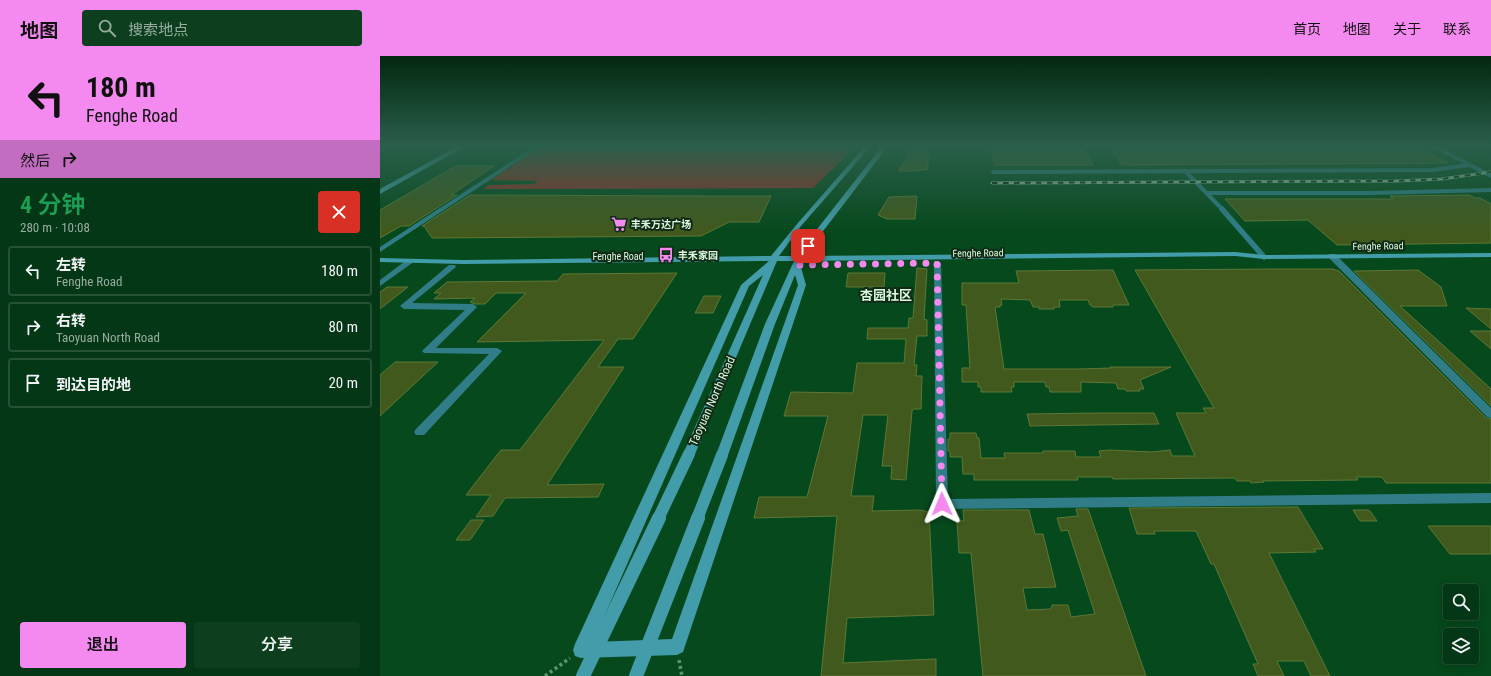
<!DOCTYPE html>
<html lang="zh">
<meta charset="utf-8">
<style>
:root{--surface:#043715;--page:#0d3f1e;--text:#f1f3f6;--muted:#97aca0;--line:#255134;--accent:#f489f0}
body{margin:0;font-family:"Roboto Condensed","Noto Sans SC",sans-serif;background:var(--page);color:var(--text);height:100vh;display:flex;flex-direction:column;font-size:15px;white-space:nowrap}
*{box-sizing:border-box;margin:0}
p{font-size:13px;color:var(--muted)}
.icon{flex:none;width:22px;height:22px;fill:none;stroke:currentColor;stroke-width:2;stroke-linecap:round;stroke-linejoin:round}
.map{position:relative;flex:1;overflow:hidden}
.details{display:flex;flex-direction:column;background:var(--surface);width:380px}
.details>*{flex:none}
.banner{background:#f489f0;color:#111;overflow:hidden}
.fabs{position:absolute;left:1063px;top:528px;display:grid;gap:8px}
.fabs a{display:grid;place-items:center;width:36px;height:36px;border-radius:4px;background:var(--surface);box-shadow:0 2px 10px #0003,0 0 0 1px var(--line);font-size:20px}
.pin{position:absolute;display:grid;place-items:center;width:34px;height:34px;color:#fff;margin:-17px;border-radius:8px;box-shadow:0 2px 6px #0006}
.me{position:absolute;width:44px;margin:-22px;rotate:359deg;stroke-linejoin:round;filter:drop-shadow(0 0 3px #0008)}
.turn{display:flex;align-items:center;gap:14px;height:84px;padding:0 20px;font-size:18px}
.turn .icon{width:52px;height:52px;stroke-width:2.5}
.turn b{display:block;font-size:28px;line-height:34px}
.then{display:flex;align-items:center;height:38px;padding:0 20px;background:#0003;gap:8px;font-size:15px}
.round{display:grid;place-items:center;flex:none;width:42px;height:42px;border-radius:4px;background:var(--page)}
.head{display:flex;align-items:center;justify-content:space-between;height:68px;padding:0 20px}
h1{font-size:24px;font-weight:600;line-height:30px;color:#1e9e55}
.button{display:flex;gap:8px;margin-top:auto;padding:8px 20px}
.button a{flex:1;height:46px;border-radius:4px;background:var(--accent);color:#111;font-size:16px;font-weight:600;line-height:46px;text-align:center}
.button a+a{background:var(--page);color:var(--text)}
ul{padding:0;list-style:none}
li{display:flex;align-items:center;gap:12px;height:50px;margin:0 8px 6px;padding:0 12px;border:2px solid var(--line);border-radius:4px}
li div{flex:1}
li b{display:block;font-size:15px}
li em{font-style:normal}
header{display:flex;align-items:center;gap:24px;box-sizing:border-box;height:56px;padding:0 20px;background:var(--accent);color:#111}
header strong{font-size:19px}
nav{display:flex;gap:22px;margin-inline-start:auto;font-size:14px}
.search{width:280px;height:36px;background:var(--page);display:flex;align-items:center;gap:10px;box-sizing:border-box;padding:0 14px;border-radius:4px;color:var(--muted);font-size:15px}
main{display:flex;flex:1;min-height:0}
.map>svg:first-child{display:block}
.green{fill:#972d25}
.building{fill:#41591d;stroke:#5d7837}
.lines{fill:none;stroke-linecap:round;stroke-linejoin:round}
.path{stroke:#60946e;stroke-width:3.5;stroke-dasharray:3 3;stroke-linecap:butt}
.lane-far1{stroke:#307d88;stroke-width:4}
.lane{stroke:#307d88;stroke-width:5.5}
.street{fill:#307d88;fill-rule:evenodd}
.secondary{fill:#439ca9;fill-rule:evenodd}
.rail-casing{stroke:#9bc5a4;stroke-width:3}
.rail{stroke:#102a15;stroke-width:2;stroke-dasharray:5.5;stroke-linecap:butt}
.secondary-bridge-far1{stroke:#439ca9;stroke-width:12}
.secondary-bridge{stroke:#439ca9;stroke-width:14}
.route{stroke:#f489f0;stroke-width:7;stroke-dasharray:0 12.6}
.labels{text-anchor:middle;dominant-baseline:central;stroke-width:4;stroke-linejoin:round;paint-order:stroke}
.far-poi-label{font-size:10px;font-weight:bold;fill:#dbfadf;stroke:#102a15;text-anchor:start}
.far-street-label{font-size:10px;fill:#dbfadf;stroke:#102a15}
.street-label{font-size:12px;fill:#dbfadf;stroke:#102a15}
.neighbourhood-label{font-size:13px;font-weight:bold;fill:#dbfadf;stroke:#102a15}
</style>
<header>
<strong>地图</strong>
<div class="search"><svg class="icon" aria-label="search" viewBox="0 0 24 24"><circle cx="10" cy="10" r="6"/><path d="M15 15l6 6"/></svg>搜索地点</div>
<nav><a>首页</a><a>地图</a><a>关于</a><a>联系</a></nav>
</header>
<main>
<section class="details">
<div class="banner">
<div class="turn"><svg class="icon" aria-label="left" viewBox="0 0 24 24"><path d="M17 20v-9H6M10 6l-5 5 5 5"/></svg><div><b>180 m</b>Fenghe Road</div></div>
<div class="then">然后<svg class="icon" aria-label="right" viewBox="0 0 24 24"><path d="M7 20v-9h11M14 6l5 5-5 5"/></svg></div>
</div>
<div class="head"><div><h1>4 分钟</h1><p>280 m · 10:08</p></div><a class="round" style="background:#d93025;color:#fff"><svg class="icon" aria-label="close" viewBox="0 0 24 24"><path d="M6 6l12 12M18 6L6 18"/></svg></a></div>
<ul>
<li><svg class="icon" aria-label="left" viewBox="0 0 24 24"><path d="M17 20v-9H6M10 6l-5 5 5 5"/></svg><div><b>左转</b><p>Fenghe Road</p></div><em>180 m</em></li>
<li><svg class="icon" aria-label="right" viewBox="0 0 24 24"><path d="M7 20v-9h11M14 6l5 5-5 5"/></svg><div><b>右转</b><p>Taoyuan North Road</p></div><em>80 m</em></li>
<li><svg class="icon" aria-label="arrive" viewBox="0 0 24 24"><path d="M6 21V4h12l-3 4 3 4H6"/></svg><div><b>到达目的地</b></div><em>20 m</em></li>
</ul>
<div class="button"><a>退出</a><a>分享</a></div>
</section>
<div class="map">
<svg width="1111" height="620" viewBox="0 0 1111 620">
<rect width="100%" height="100%" fill="#06491c"/>
<path class="green" d="M157,93H473L433,132L103,133L109,129L154,128L157,125L111,124Z"/>
<g class="building">
<path d="M610,89H701L713,109H615Z"/>
<path d="M729,89H1034L1068,107L742,109Z"/>
<path d="M529,94H548V113L535,115H518L527,103Z"/>
<path d="M76,110H114L71,139H77L29,170H21L0,182V154Z"/>
<path d="M90,139L327,140H391L379,166H349L321,180L52,182L44,170H42Z"/>
<path d="M1089,139L1095,142H1100L1111,148V187L957,189L928,164L865,165L845,143H1013L1010,140Z"/>
<path d="M537,140L535,163H507L498,159L509,141Z"/>
<path d="M537,212L547,213L544,263L547,264V280H537L534,309H537L536,320H542L541,353H533L532,355L526,424L511,423L512,410H502L508,359H483L471,440H494L492,455L540,454L549,456L554,559L467,562L463,607L556,603V620H441L457,460L374,462L379,441H427L448,360H404L411,336L473,337L477,307H524L526,283H487L488,272H528L529,262H533Z"/>
<path d="M896,213H953L959,215L1106,362L1111,363V427H1006L1002,421H976L978,424L883,425L884,426L871,427L870,425H857L855,422L733,423L732,421H697L698,424H594V418H583L582,401H570V395H568V383H570V377H596L597,382H599L601,402H625L624,397H663V395H695L696,401H721L719,395L729,394L772,396L790,394L792,400H815L796,357H826L823,352H834L755,214Z"/>
<path d="M733,214L749,249H733V251H713L710,249L708,244H679L680,251H674V253H659V251H653L650,244L621,243L622,249H620V251H615L624,313H698L731,312L730,311H791L760,324L764,333H759L760,335H746L745,333H738L736,327L701,326V336H670L669,331H666L665,326H634V331H631L632,336H601V331H598V326H582V312H590L586,249H582V227H639L636,215Z"/>
<path d="M1038,214L1061,231L1067,250H1020L1111,333V350L974,215Z"/>
<path d="M297,217L253,283H238L218,311H244L167,429L224,428L218,441L125,442L113,460L96,461L111,439H86L121,394H140L224,284L97,286L146,237H116L105,248H95L90,246L95,242L54,243L61,237H54L67,226L177,225L183,218Z"/>
<path d="M468,217H505L504,231H466Z"/>
<path d="M7,231H28L0,253V236Z"/>
<path d="M324,240H341L333,257H315Z"/>
<path d="M1086,252L1111,253V273Z"/>
<path d="M1090,275H1111V293Z"/>
<path d="M15,306H58L0,360V319Z"/>
<path d="M718,357H774L779,368L650,370L647,358Z"/>
<path d="M918,451L943,493H934L936,496L889,497L950,620H931L924,605H897L904,620H878L873,608H878L834,508H831L816,475H774L775,478H757L749,452Z"/>
<path d="M696,453H708L766,620H603L591,497H579L577,465H584L583,454H649L655,478H663L676,531L643,532L647,554L671,553L672,549H688L691,561L715,558L688,474L681,475L677,462L698,460Z"/>
<path d="M973,454H988L990,455L997,465H980Z"/>
<path d="M91,464H104L90,484H76Z"/>
<path d="M1048,470H1111V498H1070Z"/>
</g>
<g class="lines">
<g class="path">
<path d="M299,604L302,620"/>
<path d="M165,620L190,602"/>
</g>
<g class="lane-far1">
<path d="M1052,89L1111,120"/>
<path d="M805,115L843,154"/>
<path d="M613,116L1053,114L1088,109"/>
<path d="M827,137H991L1111,134"/>
</g>
<path class="lane" d="M842,153L884,201"/>
<g class="street">
<path d="M152,92L154,93V95L0,196V191Z"/>
<path d="M949,198H955L1111,352V362L1107,361L949,202Z"/>
<path d="M28,203H34L35,205L0,230V224Z"/>
<path d="M554,205H557L561,207L568,443L1111,437V447L562,453L557,452L556,448Z"/>
<path d="M69,209H75L76,211L32,247L93,248L97,251L56,292H117L122,295L44,379H36L34,376L36,373L109,298L44,297L42,295L44,293L85,254L24,253L20,250Z"/>
</g>
<g class="secondary">
<path d="M80,89H88L0,138V133Z"/>
<path d="M486,89H492L421,170L399,200H416L503,89H509L424,200L855,196L884,199L1111,197V201L884,203L855,200L422,205L420,208L426,229L303,596L297,599L201,602L195,600L193,594L195,588L361,229L389,205L83,208L0,206V202L83,204L391,200L417,168ZM397,205H414L385,268L336,399L338,402L342,403L346,402L348,399L395,268L415,219L418,229L292,583L213,586L369,230L383,219L303,398L305,401L309,402L313,401L315,398Z"/>
</g>
<g class="rail-casing">
<path id="rail" d="M612,127L1015,125L1062,123L1111,116"/>
</g>
<use href="#rail" class="rail"/>
<g class="secondary-bridge-far1">
<path d="M278,463L309,398"/>
<path d="M317,463L342,399"/>
</g>
<g class="secondary-bridge">
<path d="M203,620L279,462"/>
<path d="M256,620L318,462"/>
</g>
</g>
<linearGradient id="sky" x2="0" y2="1"><stop stop-color="#03280f"/><stop offset="0.51" stop-color="#2a5f4b"/><stop offset="1" stop-color="#2a5f4b" stop-opacity="0"/></linearGradient>
<rect width="1111" height="176" fill="url(#sky)"/>
<g class="lines">
<path class="route" d="M428,190L419,202L417,209L557,207L562,448"/>
</g>
<defs>
<g id="supermarket-bare" transform="scale(1.2)"><path d="M-6-5.5h2.5l.6 2H6L4.5 2H-2.5L-4.4-4H-6ZM-1.5 3.2a1.3 1.3 0 1 0 .1 0ZM3 3.2a1.3 1.3 0 1 0 .1 0Z" fill="#f489f0" stroke="#102a15" stroke-width="2.5" paint-order="stroke"/></g>
<g id="bus-bare" transform="scale(1.2)"><path d="M-5-6H5V4H4V6H2V4H-2V6H-4V4H-5ZM-3.5-4V0h7V-4ZM-3.5 1.2v1.5H-2V1.2ZM2 1.2v1.5H3.5V1.2Z" fill="#f489f0" stroke="#102a15" stroke-width="2.5" paint-order="stroke"/></g>
</defs>
<g fill-rule="evenodd">
<use href="#supermarket-bare" x="239" y="168"/>
<use href="#bus-bare" x="286" y="199"/>
</g>
<g class="labels">
<g class="far-poi-label">
<text x="251" y="168">丰禾万达广场</text>
<text x="298" y="199">丰禾家园</text>
</g>
<g class="far-street-label">
<text transform="translate(998 190) rotate(-1)">Fenghe Road</text>
<text transform="translate(598 197) rotate(-1)">Fenghe Road</text>
<text x="238" y="200">Fenghe Road</text>
</g>
<g class="street-label">
<text transform="translate(332 345) rotate(-66)">Taoyuan North Road</text>
</g>
<g class="neighbourhood-label">
<text x="506" y="239">杏园社区</text>
</g>
</g>
</svg>
<div class="fabs">
<a><svg class="icon" aria-label="search" viewBox="0 0 24 24"><circle cx="10" cy="10" r="6"/><path d="M15 15l6 6"/></svg></a>
<a><svg class="icon" aria-label="layers" viewBox="0 0 24 24"><path d="M12 4l9 5-9 5-9-5zM3 14l9 5 9-5"/></svg></a>
</div>
<div class="pin" style="left:428px;top:190px;background:#d93025"><svg class="icon" aria-label="arrive" viewBox="0 0 24 24"><path d="M6 21V4h12l-3 4 3 4H6"/></svg></div>
<svg class="me" style="left:562px;top:448px" viewBox="-20 -20 40 40"><path d="M0-17L14 15 0 8-14 15z" fill="#f489f0" stroke="#fff" stroke-width="4"/></svg>
</div>
</main>
